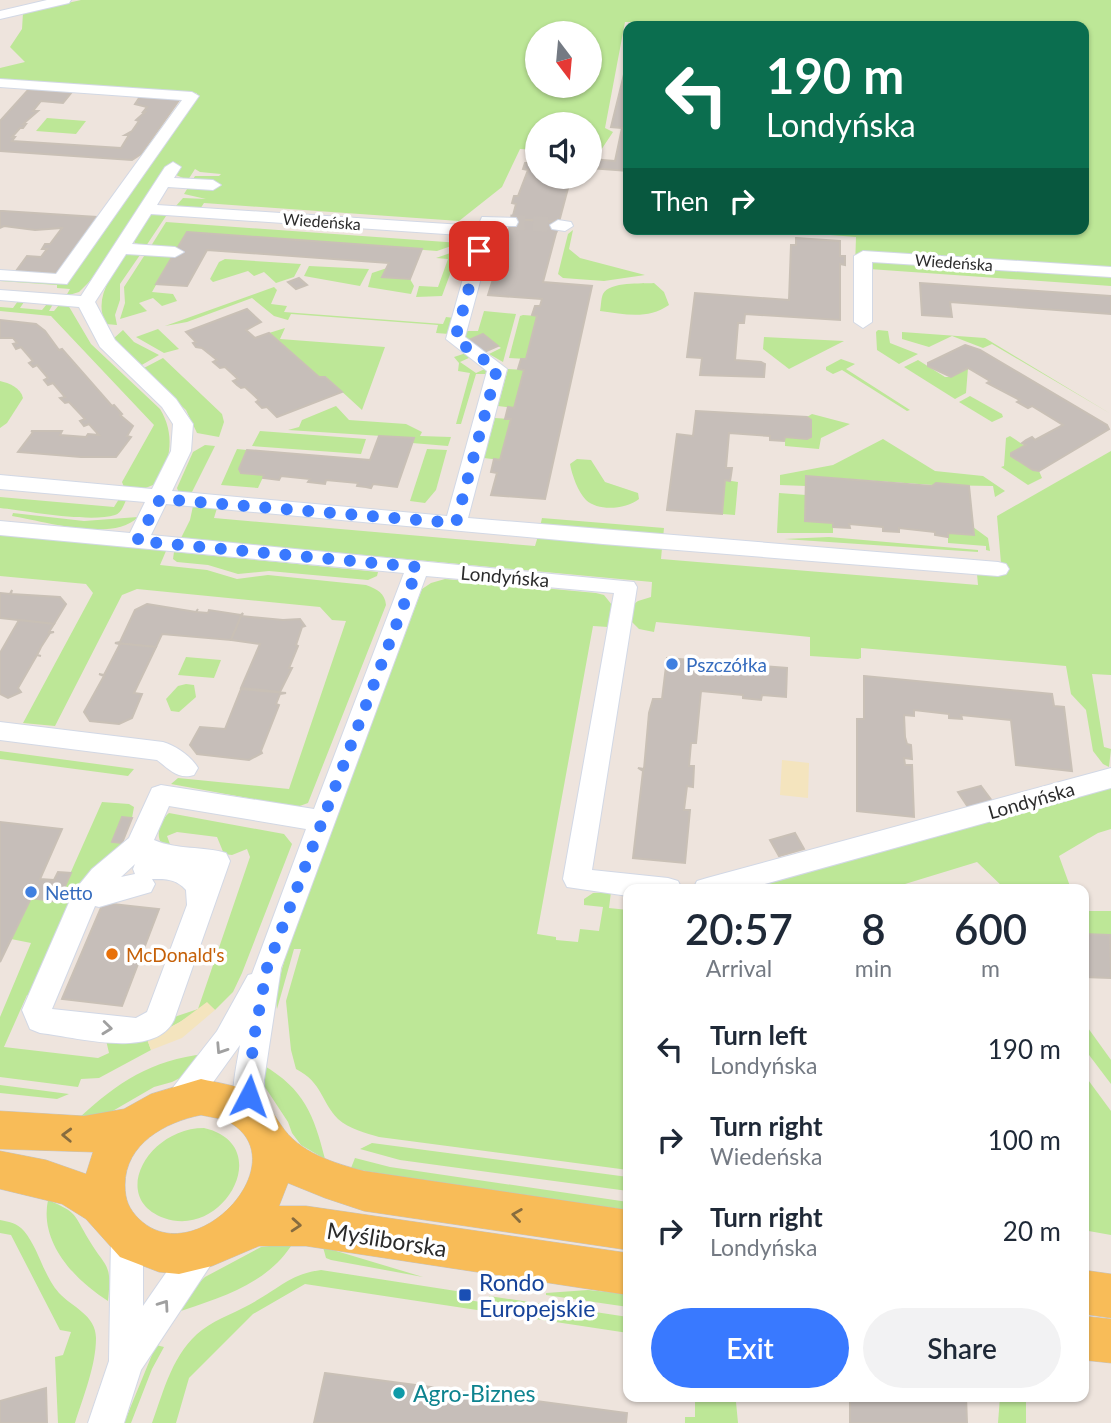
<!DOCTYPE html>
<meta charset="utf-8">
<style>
:root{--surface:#fff;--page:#f2f2f3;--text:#1f2937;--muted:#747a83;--accent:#3979ff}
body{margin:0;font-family:Lato,sans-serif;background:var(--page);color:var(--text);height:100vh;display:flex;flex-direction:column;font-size:26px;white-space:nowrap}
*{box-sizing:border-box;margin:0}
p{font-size:23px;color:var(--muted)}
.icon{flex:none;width:38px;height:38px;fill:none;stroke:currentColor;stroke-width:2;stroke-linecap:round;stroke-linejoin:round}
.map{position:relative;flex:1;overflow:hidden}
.panel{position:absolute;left:623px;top:884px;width:466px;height:518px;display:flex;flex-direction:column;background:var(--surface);border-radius:14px;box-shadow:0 2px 5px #0004}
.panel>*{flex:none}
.top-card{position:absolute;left:623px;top:21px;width:466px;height:214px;border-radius:14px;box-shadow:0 2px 5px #0004;background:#0b6e4f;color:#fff;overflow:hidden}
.needle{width:46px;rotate:164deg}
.tools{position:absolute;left:525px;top:21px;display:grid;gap:14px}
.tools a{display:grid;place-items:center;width:77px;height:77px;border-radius:50%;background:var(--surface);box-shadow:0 2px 5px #0004;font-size:35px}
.pin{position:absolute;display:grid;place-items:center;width:60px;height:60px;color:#fff;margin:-30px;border-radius:14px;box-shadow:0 4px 10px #0006}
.me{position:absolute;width:77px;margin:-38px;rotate:4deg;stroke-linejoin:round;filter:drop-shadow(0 0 5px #0008)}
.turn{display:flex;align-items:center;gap:24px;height:147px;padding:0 28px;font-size:32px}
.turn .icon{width:91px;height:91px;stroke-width:2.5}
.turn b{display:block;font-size:49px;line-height:60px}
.then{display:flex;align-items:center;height:66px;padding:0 28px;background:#0003;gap:14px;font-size:26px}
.eta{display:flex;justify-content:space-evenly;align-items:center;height:119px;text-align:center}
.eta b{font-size:42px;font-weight:600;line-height:49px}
.cta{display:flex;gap:14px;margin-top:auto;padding:14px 28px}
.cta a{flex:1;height:80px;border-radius:42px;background:var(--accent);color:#fff;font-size:28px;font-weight:600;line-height:80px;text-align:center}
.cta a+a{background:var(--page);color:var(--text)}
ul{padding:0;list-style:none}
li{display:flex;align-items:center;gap:21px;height:91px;padding:0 28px}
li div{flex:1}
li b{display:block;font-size:26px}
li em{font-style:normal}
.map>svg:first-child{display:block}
.green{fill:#bde797;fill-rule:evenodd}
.sand{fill:#f4e4be}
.building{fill:#c6beb9;stroke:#c9c0b6;stroke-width:2}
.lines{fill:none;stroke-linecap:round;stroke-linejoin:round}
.minor-tunnel{stroke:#c7bfb9;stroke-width:15;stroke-dasharray:15 8;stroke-linecap:butt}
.minor-casing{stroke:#d2d8e5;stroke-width:2}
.major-casing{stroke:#c4c4c4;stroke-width:1}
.minor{fill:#fff;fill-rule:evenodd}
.major{fill:#f8bc58;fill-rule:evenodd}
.oneway{stroke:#a0a0a0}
.oneway2{stroke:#876c3f}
.route{stroke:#3979ff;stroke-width:12;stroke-dasharray:0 21.6}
.shop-dot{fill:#3f7fe0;stroke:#fff;stroke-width:2.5}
.food-dot{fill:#e8710a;stroke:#fff;stroke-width:2.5}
.transit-dot{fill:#1a4fb4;stroke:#fff;stroke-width:2.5}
.culture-dot{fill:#0f9aa8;stroke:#fff;stroke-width:2.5}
.labels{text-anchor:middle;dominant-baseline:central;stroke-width:7;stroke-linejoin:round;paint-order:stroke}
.far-street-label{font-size:16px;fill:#2b2b2b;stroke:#fff}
.street-label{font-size:19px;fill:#2b2b2b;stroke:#fff}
.shop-label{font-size:19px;fill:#366cbe;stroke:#fff;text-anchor:start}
.food-label{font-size:19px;fill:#c56008;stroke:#fff;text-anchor:start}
.near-street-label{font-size:23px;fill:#2b2b2b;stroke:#fff}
.near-transit-label{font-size:23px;fill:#164399;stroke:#fff;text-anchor:start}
.near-culture-label{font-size:23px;fill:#0d838f;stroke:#fff;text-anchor:start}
</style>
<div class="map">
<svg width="1111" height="1423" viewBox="0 0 1111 1423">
<rect width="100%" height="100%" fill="#eee4dd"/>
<g class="green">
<path d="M81,0H1111V286L855,268L856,237L805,233L804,229H1083V26H683V24L625,22L605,128L613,132L599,153L590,152V124H537V150L520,149L502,187L459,221L204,203L200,209L175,207L183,198L206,199L184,194L195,176H219L221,174L200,172L195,169L188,180L176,175L180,168L166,167L90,281L79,292L66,296L70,289L57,288V285L0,281V277L65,282L197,93L0,80V68L25,62L10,47L22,29L23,13ZM537,33H590V86H537Z"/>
<path d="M47,118L86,121L76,134L36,131Z"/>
<path d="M156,213H168L146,246L135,243L133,241L149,216Z"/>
<path d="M166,222L460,243L437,251L187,232L178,248L151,246Z"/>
<path d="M573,230L569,249L580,258L645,275L604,281L563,278L558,274L568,234Z"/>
<path d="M459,250L442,296L416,297L419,286L438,287L448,259L436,258Z"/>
<path d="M142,252L120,284V300L115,315L117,325L106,324C93,299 111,277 124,255Z"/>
<path d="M146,253L169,255L168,257H172L152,292L173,294L177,301L162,306L153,298L139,303L147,311L120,319L125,303L124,287Z"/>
<path d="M225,259L301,264L294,277L276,283L264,272L254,276L248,271L213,282L210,279L219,262Z"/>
<path d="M309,266L369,269L360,286L304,276Z"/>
<path d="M387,268L410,279L414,286L411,294L368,287L372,273Z"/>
<path d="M654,283L664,292L669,305C647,320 625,314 600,311C601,307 601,298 603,294C610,281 642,284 654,283Z"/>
<path d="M274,287L277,290L271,304L287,306L284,312L443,324L446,317L454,318L449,334L436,333L438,325L291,314L288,320L274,316L252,298L187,322L165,326Z"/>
<path d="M18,301L24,302L20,308L42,310L47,304H53L49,311H54L59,305H68L91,344L160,409C175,433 171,460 158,483L143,489L124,487L122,482L154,425L51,316L0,311V307L13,308Z"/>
<path d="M484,311L516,314L503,362L489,354L501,348L483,335L466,341L461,338L464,331H478Z"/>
<path d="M523,315L537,316L526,359L509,358L520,316Z"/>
<path d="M285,328L280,339L385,347L362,410L326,377H319L269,333Z"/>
<path d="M158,329L179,349L164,353L136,337Z"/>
<path d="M123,330L134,342L159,355L140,366L113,339Z"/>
<path d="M878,330L888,331L890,343L918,354L899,364L877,350L876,332Z"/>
<path d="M902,332L985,338L1111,414L992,344L983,348L952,336L929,347L902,339Z"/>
<path d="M764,337L844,341L789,369L763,349Z"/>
<path d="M466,353L471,357L460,362L476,373L487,368L489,374H476L461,424H456L470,373L458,371L459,363L454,357Z"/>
<path d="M163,358L222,414L224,422L219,437L197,433L186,410L142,369Z"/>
<path d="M841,359L855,364L846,369L910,410L907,411L842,370L833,374L826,370V367Z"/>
<path d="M918,360L945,377H951L968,368L966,393L955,399L904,367Z"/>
<path d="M508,369L524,370L514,408L498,406Z"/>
<path d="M0,381C9,383 21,388 23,398L7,423L0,428Z"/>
<path d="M970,396L1002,414L1003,417L992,422L959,402Z"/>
<path d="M336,406L349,420L406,424L422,432L420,436L451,437L448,446L412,443L413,438L288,430L299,427L302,420Z"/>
<path d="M812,414L850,424L821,438L819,449L785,446V437L807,439L810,437L807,417Z"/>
<path d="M495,418L511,419L500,460L484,458Z"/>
<path d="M260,431L366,439L361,454L252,446Z"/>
<path d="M1010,436L1025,446L1011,453L1012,456L1033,470L1039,471L1042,478L1028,485L1001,467L1004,466L1006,438Z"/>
<path d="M883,439L935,471L983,476L1005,491L995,497L993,486L933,485L807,476L806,486L780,485V475L833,465Z"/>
<path d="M205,445L215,446L190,496L179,493L177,488L193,452Z"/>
<path d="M237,449L247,450L239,469L241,473L264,475L258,488L221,485Z"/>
<path d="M427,449L447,450L436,490L425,503L410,501Z"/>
<path d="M1111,451V675L1092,674L1104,747L1111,749L1109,767L1103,764L1093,751L1086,710L1071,694L1066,666L861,648V658L858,659L810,656V637L656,622L654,632L639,629L630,620L631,606L638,601L651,597L652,582L181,538L190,520L193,506L217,508L214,518L535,546L538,536L662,548L661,559L978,585L977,574L1002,575L997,516Z"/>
<path d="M577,459L591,460L605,482L638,493L639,499C626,509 599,512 586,500C578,492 572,475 570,464Z"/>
<path d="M725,480L738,482L735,515L722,514Z"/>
<path d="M779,493L806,495L805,521L833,523V533H777Z"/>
<path d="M0,497L114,507L119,499L127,498C124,504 122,513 115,515C90,523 28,511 0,508Z"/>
<path d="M13,513L84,521L138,517C113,543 44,521 12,516Z"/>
<path d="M542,518L664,528L663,538L540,527Z"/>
<path d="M973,527L988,538L990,551L986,550V546L948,543V533L973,535Z"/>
<path d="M0,535L166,551L160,565L207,570L237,579L268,575L366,585C377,589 385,593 386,605L308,803L297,807L171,784L178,778L289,789L346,621L332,620L320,607L137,589L122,595L55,726L23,723L93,593L86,584L0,576Z"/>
<path d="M829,537L978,550V552L784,539Z"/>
<path d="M174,552L378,572L377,576L368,580L269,571L238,574L208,565L177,562L173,559Z"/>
<path d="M445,579L596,593L604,595L612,605L608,627L593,626L537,934L556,937V940L578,942L580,929L599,931L603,907L584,905V899L593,893L611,892L609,908L628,910V1170L379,1137C366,1133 349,1129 338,1119C321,1102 323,1083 296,1069L291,1050L286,1001L301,949H294L277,1009L275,995L288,947L422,589L431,583Z"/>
<path d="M186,657L221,660L214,678L178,675Z"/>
<path d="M186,684L194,685L196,697L179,712L171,711L166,699L178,686Z"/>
<path d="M0,751L134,769L128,776L0,759Z"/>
<path d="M1111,785V829L1098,833L1059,856L1071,889H1005L977,862L905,884H930L942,889H742Z"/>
<path d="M102,802L129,804L134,807L132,818H122L112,841L122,843L114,862L35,995H27L4,1047L98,1058L109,1053L106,1040L198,1009L250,857L247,849L232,855L224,854L217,837L177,832L167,836L171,847L162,845C155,834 160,821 169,813L284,834L292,844L242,973L233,992L215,1010L207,1003C190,1018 168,1029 147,1039L151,1050L99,1078L81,1079L78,1087L0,1077V1017L31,943L11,939L31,898L58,901Z"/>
<path d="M1083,911H1111V935L1083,934Z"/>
<path d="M1083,1021L1111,1060V1084L1083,1047Z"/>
<path d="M205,1054L186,1075L172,1082L154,1087L104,1116L79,1118C118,1082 151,1060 205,1054Z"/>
<path d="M263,1065C304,1089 314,1115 325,1159L301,1145L292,1133L288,1122L263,1084Z"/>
<path d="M1083,1073L1111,1111V1235L1083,1230Z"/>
<path d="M0,1085L69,1094L57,1099L0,1093Z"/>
<path d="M204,1128C277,1145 223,1240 164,1218C109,1198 148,1128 204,1128Z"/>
<path d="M372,1143L628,1177V1191L400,1160L360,1149Z"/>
<path d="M355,1158L390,1167L628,1202V1210L413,1181L351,1168Z"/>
<path d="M48,1200C78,1213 73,1213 89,1240C107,1270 112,1262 108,1301C75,1280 39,1243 48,1200Z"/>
<path d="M0,1220C10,1222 17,1223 24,1231C39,1249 43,1275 59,1293C72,1307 96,1315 96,1338C96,1366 83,1397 75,1423H58L55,1357L63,1355L71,1332L60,1330L11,1235L0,1233Z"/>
<path d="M293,1243C267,1285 219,1298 175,1313L185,1296L205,1277L261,1247Z"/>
<path d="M323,1247L423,1277L331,1260L326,1258Z"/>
<path d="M321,1270L469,1293L468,1300L487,1303L489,1296L628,1317V1333L305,1284L253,1314L189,1378L176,1423H152C164,1390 173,1352 202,1330C219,1317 241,1311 259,1299C283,1285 292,1274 321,1270Z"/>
<path d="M588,1290L628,1294V1307L546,1295V1293Z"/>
<path d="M156,1345L164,1347L152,1369L131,1423H124Z"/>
<path d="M695,1397H732L736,1402L738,1423H685V1417H695Z"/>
<path d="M1000,1397H1026V1423H998Z"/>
</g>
<g class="sand">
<path d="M782,760L809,763L808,798L780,795Z"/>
<path d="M207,1002L215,1010L182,1038L151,1050L147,1039L180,1022Z"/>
</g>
<g class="building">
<path d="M628,58V171L590,168V159L615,161L622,128L611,127Z"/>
<path d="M28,90L72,92L63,103L41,101L33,111H38L23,124H26L23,128H20L12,137H15L12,141L121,148L129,135H125L132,131L139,121L136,120L145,112H143L147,107L135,104L141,95L179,100L141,154L132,160L0,151V121Z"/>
<path d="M532,154H537V177H571L559,222L512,219L516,204L512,203L514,196H518L528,170L523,169L525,163H530Z"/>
<path d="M0,211H3L96,217L57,273L31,272L16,271L27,256L41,257L47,249H42L45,244H50L62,228L35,230L4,226L0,228Z"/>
<path d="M512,219L559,222L543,282L592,286L545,499L491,495L497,473L491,472L494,459L500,460L511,419H505L508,407L514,408L524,370L518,369L521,359H526L537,316L532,315L535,306H540L542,299L488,295Z"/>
<path d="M187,232L422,249L410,279L382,277L389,263L207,250L187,286L156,284Z"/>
<path d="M796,238L840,241V256H845V265L840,264V320L745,314L744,323H738L735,360L761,362L765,364L764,377L700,375L702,358L687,357L695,293L789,300L791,245H796Z"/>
<path d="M299,278L307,285L296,289L288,282Z"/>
<path d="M920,283L1111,296V314L950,302L952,317L922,315Z"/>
<path d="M247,309L261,322L246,330L255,338L269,333L319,377H325L342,392L277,417L267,407L262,408L256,402L259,400L245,387L241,388L237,385L233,381L238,379L225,367L220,368L213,362L217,360L202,348L196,347L193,343L196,342L186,332Z"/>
<path d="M0,320L36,324L45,331L59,350L62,349L112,406L114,405L122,414L120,415L133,426L127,436L131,437L116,457H81L18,452L33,432L31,431H62L60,435L86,437L88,434L99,435L89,424L84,426L80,421L85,419L69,402L65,403L60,398L65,397L53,383L48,385L44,380L48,378L37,365L33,367L29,363L33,361L21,347L16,349L13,344L17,343L13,338H0Z"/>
<path d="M483,334L498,346L484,352L469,340Z"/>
<path d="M965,345L980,350L1107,425L1109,429L1039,471L1033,470L1011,456V453L1026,445L1022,443L1026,440L1032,437L1035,440L1063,425L1032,406L1028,408L1017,402L1020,400L1018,399L987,383L990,381L968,368L951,377L928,366V363Z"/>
<path d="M696,411L807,417L811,420V437L807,439L785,437L784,441L770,440V436L729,433L726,468H732L731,475L730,481L725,480L722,514L667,510L677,434L693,436Z"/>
<path d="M379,436L414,438L397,487L373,484L371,488L366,487L357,486L358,483L326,480L325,484L308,482L310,479L281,476L279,480L263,478L264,475L241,473L239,469L247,450L370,460Z"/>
<path d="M806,476L932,486L936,483L969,486L974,535L948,533V537L935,535V532L899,528V532L883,531V527L849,524L850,528L833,527V523L805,521Z"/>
<path d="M12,590L11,594L60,597L66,604L54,624L0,618V593L10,594Z"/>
<path d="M147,604L196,612L198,609L196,612L208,613L209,610L241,615L243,613L231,640L162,634L156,647L115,643L120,642L135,610Z"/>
<path d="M241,616L283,620L300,619L305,626L302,627L296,645L298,646L289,668H292L280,692L241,688L260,644L231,640Z"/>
<path d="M19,620L54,624L49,632H54L50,633L41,647L37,655L41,656L37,655L18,688L21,692L8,698L0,694V653Z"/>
<path d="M115,643L156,647L134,693L142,694L132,718L119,724L90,721L84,712L104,676L99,674L104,675L120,644Z"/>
<path d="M667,658L787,668L786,697L762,695L761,700L743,698V695L701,691L696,743H691L689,766H694L693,787L687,786L684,810H690L685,863L633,858L643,771L638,768L644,769L649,713L653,699H662Z"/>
<path d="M864,676L1052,694L1054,706L1064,707L1072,771L1016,765L1011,720L961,715L962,719L949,718V714L914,710V716L904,715L905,737L907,744L911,745L912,759L904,758L905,765H912L914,817L857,811V719H864Z"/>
<path d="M241,689L286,693L280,694L276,704L279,705L261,751L262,753L249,760L197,754L190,745L200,727L225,729Z"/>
<path d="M981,786L992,801L968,807L958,792Z"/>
<path d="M122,817L132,818L122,843L112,842Z"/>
<path d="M0,822L62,829L40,879L54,880L58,872L71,873L58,902L31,898L0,962Z"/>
<path d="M795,833L804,849L779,856L770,840Z"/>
<path d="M103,903L159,909L122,1006L62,999Z"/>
<path d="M1083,934L1110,935L1111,978L1083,977Z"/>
<path d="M325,1373L627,1413L626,1423H314Z"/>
<path d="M46,1388L47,1423H0V1401Z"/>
<path d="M850,1396H966L967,1423H850Z"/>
</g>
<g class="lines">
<path class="minor-tunnel" d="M510,222L558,225"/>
<g class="minor-casing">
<g id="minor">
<path d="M47,0H71L69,3L0,19V11Z"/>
<path d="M0,79L192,92L199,96L67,284L0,280V270L56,274L182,100L0,87Z"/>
<path d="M173,162L181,167L174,178L213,180L221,185L213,190L168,187L157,205L478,226L482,217L516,218L518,222L516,226H495L465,337L507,369L468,518L998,562L1006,564L1009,569L1006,574L998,576L603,544L166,504L151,535L634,582L637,587L592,870L668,878L678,881L682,889H628V896L567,887L563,879L614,593L426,576L281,968L264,1080L265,1112L261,1122L250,1126L239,1122C228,1098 236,1070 240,1045L193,1110L182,1114L171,1110L167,1100L171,1090L217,1031L248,975L252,974L306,829L169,806L154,840C177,850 203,846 226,853L230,861L174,1020C155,1060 76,1037 40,1033L30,1029L22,1010L74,891L92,869L129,838L152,788L161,785L314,809L404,573L0,535V521L130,533L145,502L0,489V475L152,489L171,451L173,424L162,407L100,347L79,307L0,300V290L81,296L165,167ZM151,214L475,236L446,339L487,371L447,516L172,491L191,451L193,424L176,399L115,340L95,302L126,254L175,257L184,252L175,247L132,244ZM135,864L133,869L135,874L121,877ZM152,879C167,879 176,879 186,890L187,905L147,1012L136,1018L52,1009L95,906L99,907L151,892L155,884Z"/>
<path d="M558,220L571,222L573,226L565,231L552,229L550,225Z"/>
<path d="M863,251L1111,267V277L872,262V322L863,328L854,322V256Z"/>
<path d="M0,722L163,742C176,746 191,756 198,768L194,775C178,780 169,769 157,760L0,740Z"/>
<path d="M1111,768V788L747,889H693L697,881L707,878Z"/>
<path d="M127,1221L139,1226L143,1237V1306L190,1238L202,1233L214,1238L218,1249L214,1260L141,1370L124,1423H88L109,1361L111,1237L115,1226Z"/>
</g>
</g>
<g class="major-casing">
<g id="major">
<path d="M201,1079C218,1083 238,1085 253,1094C268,1103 272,1112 281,1125C299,1153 334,1163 364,1171L628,1210V1250L364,1211L325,1198L288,1183L279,1206H306L628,1253V1295L306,1246H259L212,1266L179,1274L159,1272L120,1257L86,1219L62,1204L0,1189V1151L46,1160L86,1174L93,1152L0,1149V1111L84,1116L124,1109L151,1094ZM201,1115C209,1117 220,1118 227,1121C301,1159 196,1274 139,1219C129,1209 125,1200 125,1185C125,1144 165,1122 201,1115Z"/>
<path d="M1083,1270L1111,1274V1318L1083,1314Z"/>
<path d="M1083,1316L1111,1319V1363L1083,1360Z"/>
</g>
</g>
<use href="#minor" class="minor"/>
<use href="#major" class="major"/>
</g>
<defs><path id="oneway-chevron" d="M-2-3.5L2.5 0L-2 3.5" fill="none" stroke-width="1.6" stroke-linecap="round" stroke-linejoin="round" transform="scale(1.75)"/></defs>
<g class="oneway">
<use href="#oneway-chevron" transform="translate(107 1028) rotate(6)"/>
<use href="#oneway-chevron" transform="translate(221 1049) rotate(123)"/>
<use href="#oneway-chevron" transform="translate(164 1305) rotate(-55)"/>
</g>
<g class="oneway2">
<use href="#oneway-chevron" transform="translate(67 1135) rotate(-178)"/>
<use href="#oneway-chevron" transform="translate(517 1215) rotate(-172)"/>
<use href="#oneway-chevron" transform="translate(296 1225) rotate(4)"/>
</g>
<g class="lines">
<path class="route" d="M249,1096L253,1043L267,968L418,567L137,541L160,499L456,523L497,369L455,339L479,251"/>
</g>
<g class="shop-dot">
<circle cx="672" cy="664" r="7"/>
<circle cx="31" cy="892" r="7"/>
</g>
<circle class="food-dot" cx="112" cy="954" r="7"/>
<rect class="transit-dot" x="458" y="1288" width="14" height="14" rx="3.5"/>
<circle class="culture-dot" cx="399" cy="1393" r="7"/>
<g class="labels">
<g class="far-street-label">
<text transform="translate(322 221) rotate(4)">Wiedeńska</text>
<text transform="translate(954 262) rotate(4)">Wiedeńska</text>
</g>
<g class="street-label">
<text transform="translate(505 576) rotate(5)">Londyńska</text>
<text transform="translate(1031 800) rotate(-16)">Londyńska</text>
</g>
<g class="shop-label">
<text x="686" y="664">Pszczółka</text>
<text x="45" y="892">Netto</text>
</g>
<g class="food-label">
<text x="126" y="954">McDonald's</text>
</g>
<g class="near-street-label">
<text transform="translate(387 1239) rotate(9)">Myśliborska</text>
</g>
<g class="near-transit-label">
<text x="479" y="1282">Rondo<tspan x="479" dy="26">Europejskie</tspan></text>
</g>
<g class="near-culture-label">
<text x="413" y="1393">Agro-Biznes</text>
</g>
</g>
</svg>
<div class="tools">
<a><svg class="needle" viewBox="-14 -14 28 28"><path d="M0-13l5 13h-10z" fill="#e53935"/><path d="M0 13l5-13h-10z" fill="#747a83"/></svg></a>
<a><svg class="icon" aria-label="sound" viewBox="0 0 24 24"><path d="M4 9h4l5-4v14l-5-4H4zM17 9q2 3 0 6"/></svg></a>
</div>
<div class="pin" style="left:479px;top:251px;background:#d93025"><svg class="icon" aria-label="arrive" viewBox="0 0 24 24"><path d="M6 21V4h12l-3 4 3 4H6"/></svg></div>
<svg class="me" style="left:249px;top:1096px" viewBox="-20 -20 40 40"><path d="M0-17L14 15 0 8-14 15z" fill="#3979ff" stroke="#fff" stroke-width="4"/></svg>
<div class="top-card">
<div class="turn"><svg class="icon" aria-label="left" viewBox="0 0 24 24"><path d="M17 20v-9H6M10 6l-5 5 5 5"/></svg><div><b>190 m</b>Londyńska</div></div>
<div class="then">Then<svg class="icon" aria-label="right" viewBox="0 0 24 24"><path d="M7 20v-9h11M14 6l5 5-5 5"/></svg></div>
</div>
<section class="panel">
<div class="eta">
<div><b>20:57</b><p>Arrival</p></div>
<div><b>8</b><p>min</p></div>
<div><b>600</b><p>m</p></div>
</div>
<ul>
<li><svg class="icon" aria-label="left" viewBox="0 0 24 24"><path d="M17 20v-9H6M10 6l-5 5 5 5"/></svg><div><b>Turn left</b><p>Londyńska</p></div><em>190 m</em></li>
<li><svg class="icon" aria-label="right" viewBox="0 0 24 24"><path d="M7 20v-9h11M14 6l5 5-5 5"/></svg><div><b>Turn right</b><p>Wiedeńska</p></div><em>100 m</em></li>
<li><svg class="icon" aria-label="right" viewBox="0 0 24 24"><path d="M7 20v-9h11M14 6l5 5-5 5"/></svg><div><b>Turn right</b><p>Londyńska</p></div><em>20 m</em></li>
</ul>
<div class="cta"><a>Exit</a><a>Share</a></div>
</section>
</div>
